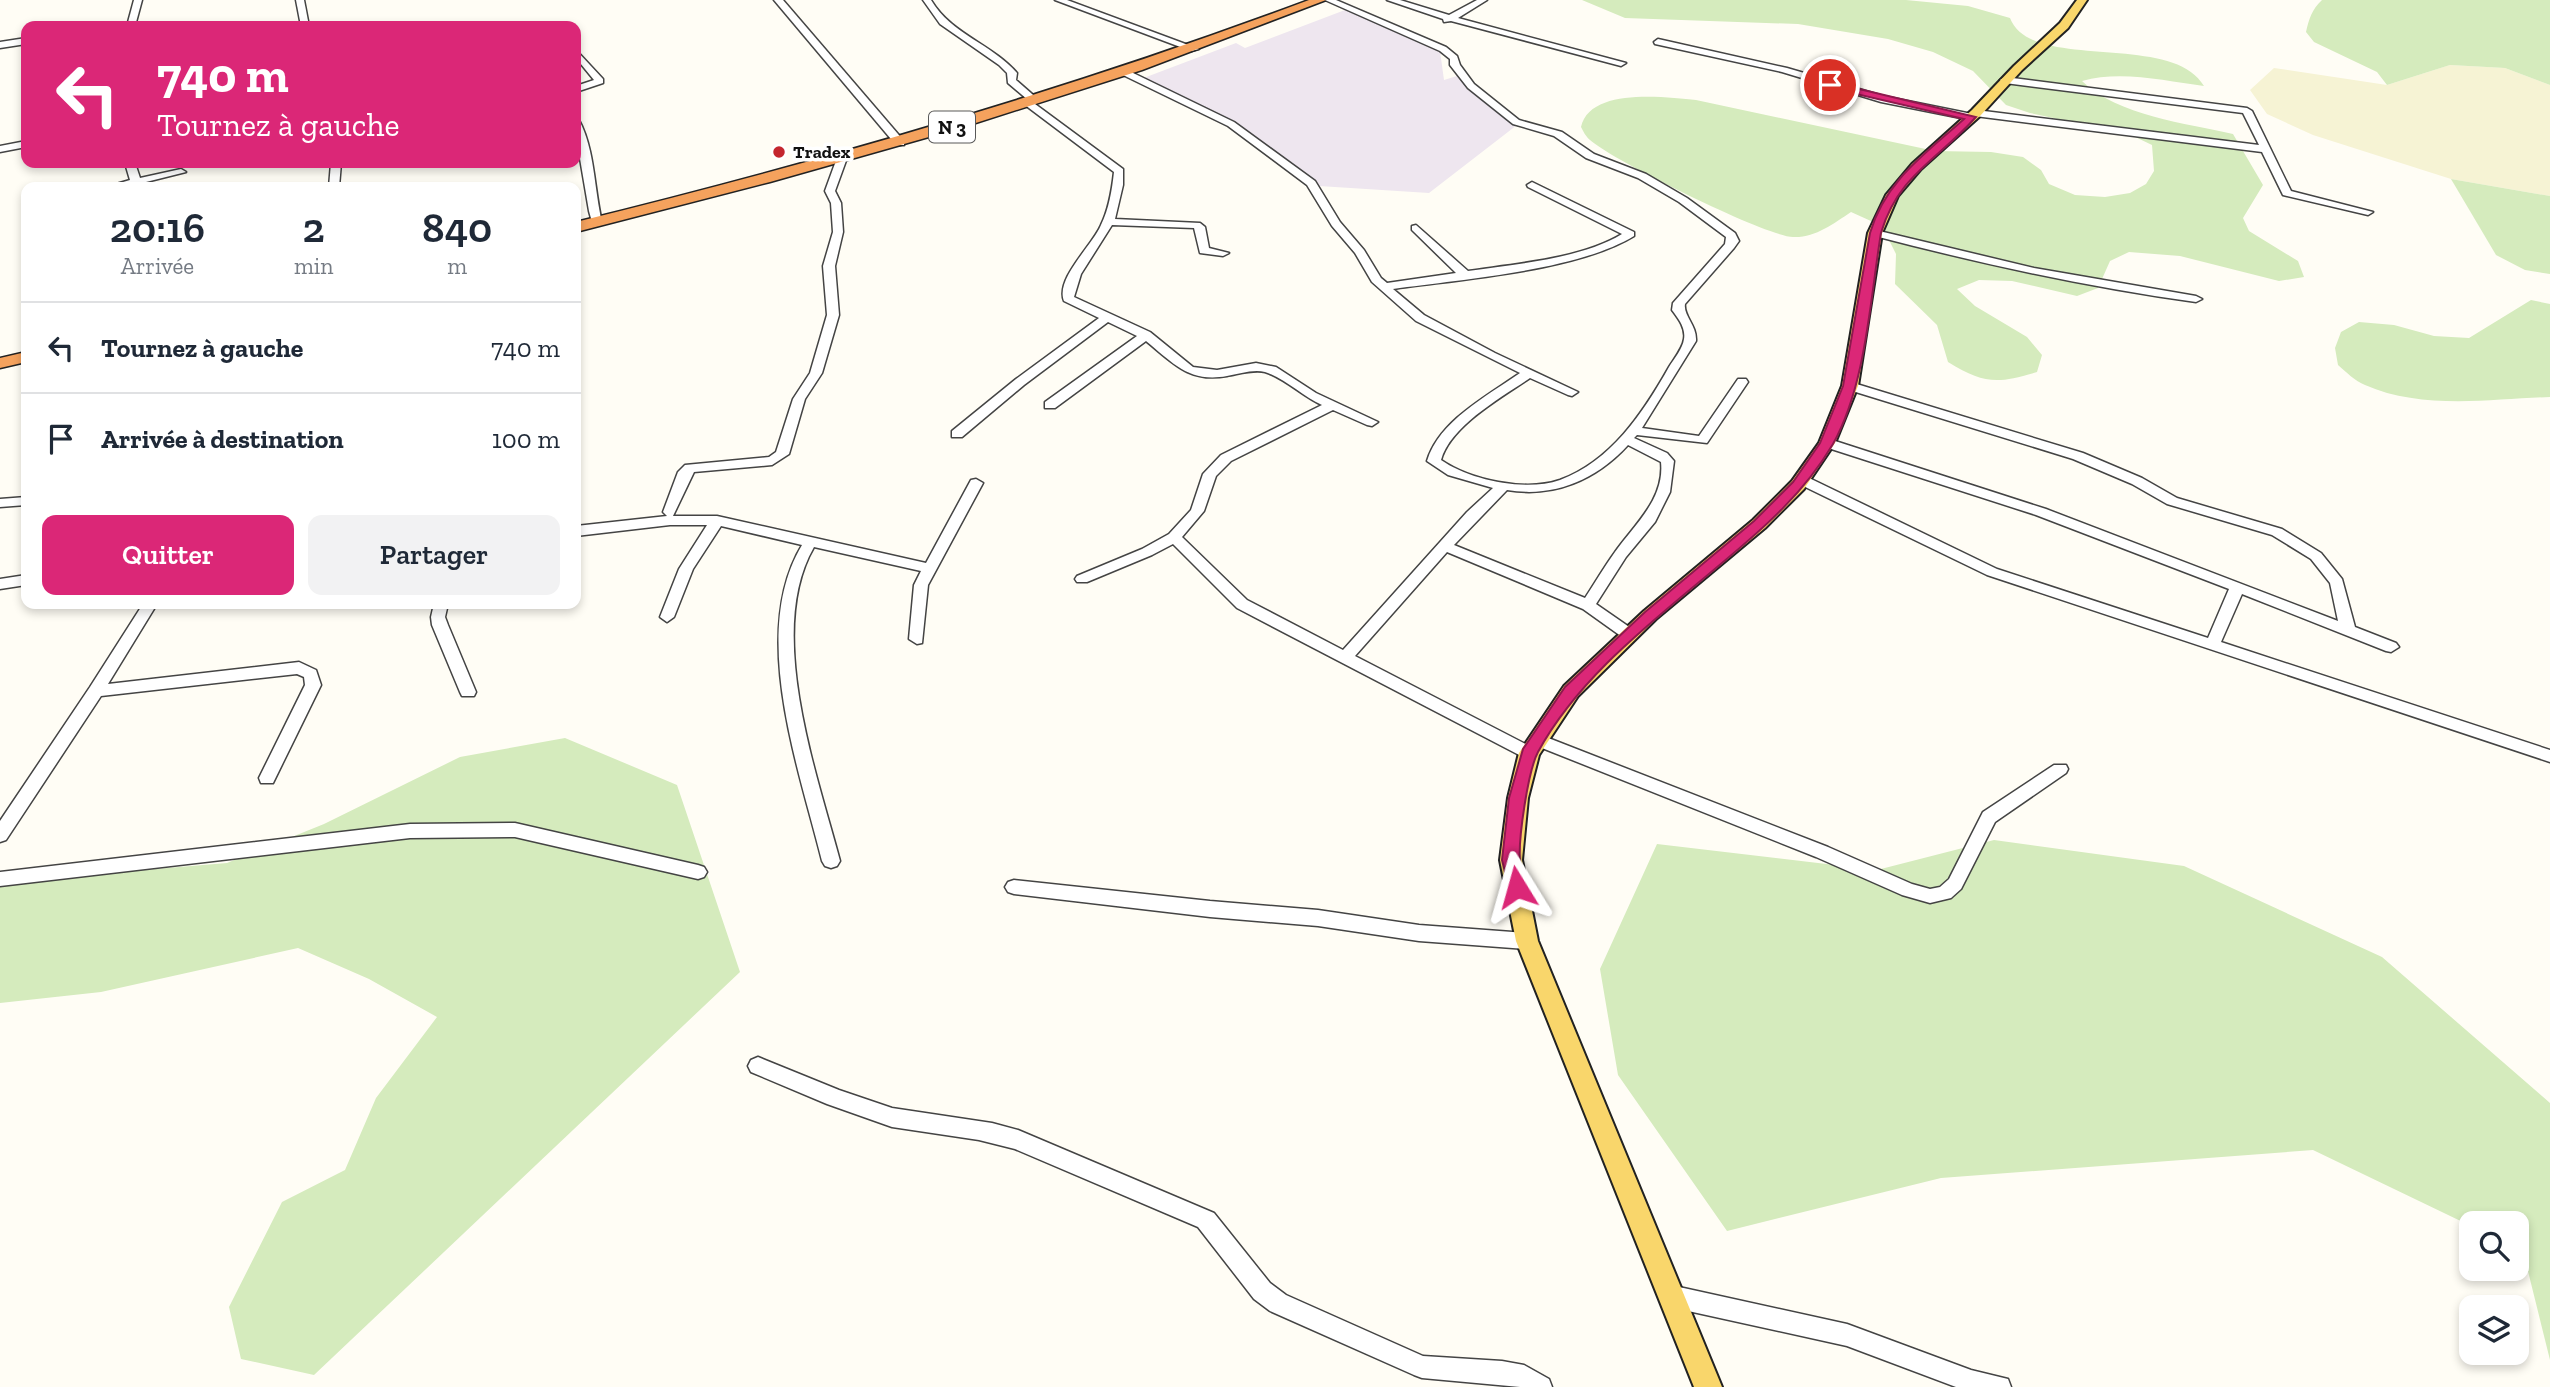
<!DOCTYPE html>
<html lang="fr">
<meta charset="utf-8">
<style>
:root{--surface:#fff;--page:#f2f2f3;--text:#1f2937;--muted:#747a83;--line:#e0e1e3;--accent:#db2777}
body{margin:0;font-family:"Zilla Slab",serif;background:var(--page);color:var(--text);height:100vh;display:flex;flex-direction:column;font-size:26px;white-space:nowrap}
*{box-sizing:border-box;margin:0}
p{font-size:23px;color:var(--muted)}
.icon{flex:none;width:38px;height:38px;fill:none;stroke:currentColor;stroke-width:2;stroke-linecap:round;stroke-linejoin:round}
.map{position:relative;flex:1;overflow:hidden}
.side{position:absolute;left:21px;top:182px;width:560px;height:427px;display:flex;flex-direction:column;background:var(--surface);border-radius:14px;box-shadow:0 4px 10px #0003}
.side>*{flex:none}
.top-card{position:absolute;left:21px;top:21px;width:560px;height:147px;border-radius:14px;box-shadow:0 4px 10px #0003;background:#db2777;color:#fff;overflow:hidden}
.tools{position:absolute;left:2459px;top:1211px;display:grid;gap:14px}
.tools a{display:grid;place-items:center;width:70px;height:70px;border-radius:14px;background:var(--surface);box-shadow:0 4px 10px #0003;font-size:35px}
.pin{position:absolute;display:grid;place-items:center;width:60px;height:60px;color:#fff;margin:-30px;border:4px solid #fff;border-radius:50%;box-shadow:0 2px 7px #0007}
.me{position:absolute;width:77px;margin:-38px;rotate:352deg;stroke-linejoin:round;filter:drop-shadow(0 0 5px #0008)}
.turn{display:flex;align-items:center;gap:24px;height:147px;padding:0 21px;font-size:32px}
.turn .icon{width:91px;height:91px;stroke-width:2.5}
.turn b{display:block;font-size:49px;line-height:60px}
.eta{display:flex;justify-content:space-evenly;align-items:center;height:119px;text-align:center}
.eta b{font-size:42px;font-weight:600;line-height:49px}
.action{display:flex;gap:14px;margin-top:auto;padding:14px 21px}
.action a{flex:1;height:80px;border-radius:14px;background:var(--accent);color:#fff;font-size:28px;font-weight:600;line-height:80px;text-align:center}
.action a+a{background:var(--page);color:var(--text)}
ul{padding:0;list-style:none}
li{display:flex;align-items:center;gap:21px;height:91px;padding:0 21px;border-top:2px solid var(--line)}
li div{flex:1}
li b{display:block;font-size:26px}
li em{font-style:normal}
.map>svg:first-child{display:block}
.industrial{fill:#eee6ef}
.farmland{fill:#f6f3d4}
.green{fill:#d5ebbd}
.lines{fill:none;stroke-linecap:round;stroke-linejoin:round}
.minor-casing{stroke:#444;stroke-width:3}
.major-casing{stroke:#222;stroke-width:4}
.highway-casing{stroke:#222;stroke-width:3}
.minor{fill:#fff;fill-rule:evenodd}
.major{fill:#f9d66b;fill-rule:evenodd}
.highway{fill:#f5a25d;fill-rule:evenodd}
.route{fill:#db2777;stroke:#8e194d;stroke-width:2}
.poi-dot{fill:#c4262e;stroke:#fff;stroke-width:2.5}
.labels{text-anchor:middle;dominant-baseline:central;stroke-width:7;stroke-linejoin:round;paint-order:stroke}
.far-poi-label{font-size:18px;font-weight:bold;fill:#111;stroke:#fff;text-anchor:start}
.shield{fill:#fff;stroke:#585858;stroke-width:2}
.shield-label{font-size:19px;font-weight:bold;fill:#111}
</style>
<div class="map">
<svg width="2550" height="1387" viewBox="0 0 2550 1387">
<rect width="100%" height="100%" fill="#fffdf5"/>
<path class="industrial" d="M1345,10L1440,51L1444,80L1457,76L1517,125L1429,193L1319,186L1226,117L1141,79L1236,43L1245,48Z"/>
<path class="farmland" d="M2450,65L2505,68L2550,85V196L2451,179L2313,135L2267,114L2250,90L2274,68L2387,85Z"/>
<g class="green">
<path d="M1582,0H1906L1968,6L2010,18C2031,73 2172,31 2204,86C2165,81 2121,70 2082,81C2118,116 2186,123 2233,134L2263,185L2243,218L2249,231L2298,261L2304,277L2279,281L2180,256L2129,252L2110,261L2098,288L2077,296L2012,281L1979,280L1957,289L1975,306L2027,337L2042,355L2037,372C1997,384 1984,384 1948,362L1937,325L1895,284L1896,254L1882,226L1851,212C1833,224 1815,238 1793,237C1765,236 1612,160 1590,140C1586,137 1583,131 1581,127C1590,87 1665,97 1696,100L1935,151L1991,152L2023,157L2041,170L2049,184L2075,195L2105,197L2130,193L2146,184L2154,171L2152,145L2129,134L2030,113L2006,105L1973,71L1933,52L1888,39L1798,24L1625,18Z"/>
<path d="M2322,0H2550V85L2505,68L2450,65L2387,85L2377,72L2314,42L2306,32C2309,19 2312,9 2322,0Z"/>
<path d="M2451,179L2550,196V274L2525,270L2496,255Z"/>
<path d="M2531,300L2550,304V397C2491,399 2421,410 2365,385C2355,381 2346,372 2338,365L2335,348L2341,332L2359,322L2394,325L2434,336L2469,338Z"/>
<path d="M565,738L677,785L740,972L314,1375L241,1359L229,1307L282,1202L345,1170L376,1098L437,1017L369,979L298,948L101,992L0,1003V882L227,863L324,824L460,757Z"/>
<path d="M1994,840L2184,866L2382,957L2550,1103V1360L2523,1251L2517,1247L2516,1223H2471V1226L2313,1150L1941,1178L1727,1231L1618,1075L1600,969L1657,844L1877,870Z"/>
</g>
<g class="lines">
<g class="minor-casing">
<g id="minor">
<path d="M134,0H142L135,26H127Z"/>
<path d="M296,0H304L309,26H301Z"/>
<path d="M774,0H783L904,141V145H896Z"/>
<path d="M923,0H931C951,34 992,44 1017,73L1016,80L1040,101L1035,104L1123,169V185L1115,219L1200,223L1205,227L1209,248L1229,253L1223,256L1200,253L1194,228L1112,225L1081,274L1074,297L1150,332L1193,367L1217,370L1256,363L1276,367L1316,393L1378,422L1372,426L1367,425L1333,410L1231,461L1216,476L1204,511L1182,537L1247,600L1343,650L1467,512L1493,488L1448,475L1427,461C1439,421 1487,396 1520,373L1416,321L1372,282L1355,253L1332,226L1307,185L1228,126L1123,75V71H1129L1234,122L1315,181L1340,222L1364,250L1381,278L1387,283L1456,273L1412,230V226L1416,225L1468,271C1515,264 1581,259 1622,234L1528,187L1527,185L1532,182L1634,232V236C1577,271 1461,279 1393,289L1424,315L1495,353L1578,392L1572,396L1568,395L1530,378C1502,397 1450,426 1441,460C1470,480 1525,492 1560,480C1611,461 1643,413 1669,367C1674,359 1683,348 1684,339C1686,328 1678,318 1672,310L1673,303L1725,244L1726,237L1679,202L1638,178L1586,158L1554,136L1513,124L1468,88L1450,65V59L1440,51L1325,0H1336L1446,47L1457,56L1460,65L1474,84L1519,120L1562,132L1594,154L1646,174L1687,198L1735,233L1739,241L1734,248L1685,304C1683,316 1697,325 1696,341L1642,428L1699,436L1738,379H1746L1748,382L1707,443L1637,435L1634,438L1667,453L1674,461L1670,492L1655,522L1626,557L1596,604L1635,631L1638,635L1635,639H1625L1583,609L1447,552L1355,656L1535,749L1537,753L1535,757H1523L1237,608L1173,544L1152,555L1087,582H1077L1075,579L1077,576L1142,549L1169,534L1191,510L1203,474L1221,455L1322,405C1303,397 1285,378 1265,372C1253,369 1239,374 1227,376C1189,383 1173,363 1146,341L1055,408H1045V402L1137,336L1108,322L1024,385L962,437H952V431L1016,379L1099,318L1064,301C1055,279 1092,246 1101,225C1109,209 1112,190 1114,172L1025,105V101L1028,100L1008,83L1007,73L999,65L940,24ZM1628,445L1661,462C1665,499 1634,525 1615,552C1604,567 1595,583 1585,598L1454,545L1507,490C1554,498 1596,480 1628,445Z"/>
<path d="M1055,0H1067L1199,49L1191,51Z"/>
<path d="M1387,0H1400L1449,15L1477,0H1487L1458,18L1626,63L1621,66L1451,21L1444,22L1443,19Z"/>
<path d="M26,38V44L0,48V42Z"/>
<path d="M1658,39L1787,68L1883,96L1972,114L1976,110L2259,145L2243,113L2005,83L2000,80L2005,77L2247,108L2252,111L2291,191L2373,212L2368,215L2283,195L2262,152L1975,116L1971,120L1881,102L1782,72L1655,44L1654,42Z"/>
<path d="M576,50L603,79V83L576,92V86L594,80L576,58Z"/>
<path d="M576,119L579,120C595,150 594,189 602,222L597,225L592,222L589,211L576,135Z"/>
<path d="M26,141V147L0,152V146Z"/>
<path d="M842,155L847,158L835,191L841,203L843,232L835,266L839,315L822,373L805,399L789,454L772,465L694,472L673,516H717L926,563L971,480L976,479L983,483L928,585L922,643L917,644L909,639L914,585L921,571L814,547C765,631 817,774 840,861L837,866L831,868L825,866L822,861C799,768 749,633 802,545L721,526L693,569L674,617L667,622L660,617L679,569L707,525H670L576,536V526L667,516L663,512L678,472L685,465L769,457L776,452L793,399L810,373L827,315L823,266L833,232L831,203L825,191L837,158Z"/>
<path d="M125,163H135L140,178L181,169L186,172L142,183L143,187H106L130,180Z"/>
<path d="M331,163H341L339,187H329Z"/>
<path d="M1875,230L2034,268L2196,296L2202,299L2196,302C2086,287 1978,263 1871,235L1870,233Z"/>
<path d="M1850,382L2083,453L2142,478L2177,498L2282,529L2321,553L2342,579L2355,627L2396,643L2399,647L2391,652L2386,651L2242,594L2221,642L2550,750V762L1987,575L1797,483L1795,480L1797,477H1807L1997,569L2208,638L2229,589L2036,515L1822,446L1820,443L1827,439L1832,440L2046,509L2338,621L2330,583L2311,559L2272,535L2167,504L2132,484L2073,459L1846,389L1844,386Z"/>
<path d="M26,497V505L0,507V499Z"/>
<path d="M26,575V585L0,589V579Z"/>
<path d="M143,604H157L108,684L299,662L316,670L321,685L273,783H261L259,778L305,685L304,677L297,674L101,696L6,840L0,842V821L90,687Z"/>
<path d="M434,604H448L445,617L448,625L476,692L474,696H462L460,692L432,625L431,617Z"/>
<path d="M1538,734L1828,847L1912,884L1930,889L1940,887L1949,879L1983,812L2054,765H2066L2068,769L2066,773L1995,822L1961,889L1951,898L1930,903L1902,895L1816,857L1532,744L1530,740L1532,736Z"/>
<path d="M515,823L698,865L704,867L707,872L704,877L698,879L515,837L410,838L0,886V872L410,824Z"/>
<path d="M1014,880L1210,901L1318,910L1419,925L1527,933L1533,935L1536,941L1533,947L1527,949L1419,941L1318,926L1210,917L1014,894L1008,892L1005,887L1008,882Z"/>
<path d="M758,1057L839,1090L892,1108L992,1123L1018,1130L1214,1213L1270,1283L1286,1295L1423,1356L1502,1361L1524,1365L1549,1379L1552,1387H1520L1422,1378L1414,1375L1270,1311L1254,1299L1198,1227L1015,1149L979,1140L892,1127L827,1104L751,1072L748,1066L751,1060Z"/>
<path d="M1670,1285L1847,1324L1971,1370L2008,1379L2011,1387H1956L1847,1346L1670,1307L1662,1304L1659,1296L1662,1288Z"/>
</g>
</g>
<g class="major-casing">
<path id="major" d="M2077,0H2087L2068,28L2022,70L1980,116L1921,169L1898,196L1882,233L1858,386L1835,443L1804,489L1765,528L1656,619L1578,696L1539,755L1528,798L1522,860L1538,941L1722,1387H1694L1516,941L1500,860L1508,798L1519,753L1564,686L1644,611L1753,520L1792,481L1819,443L1842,386L1868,233L1886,195L1912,164L1972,110L2014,66L2060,23Z"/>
</g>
<g class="highway-casing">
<g id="highway">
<path d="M1309,0H1326L1142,70L957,129L770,182L576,232V222C824,161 1069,90 1309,0Z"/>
<path d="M26,352V362L0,368V358Z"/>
</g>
</g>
<use href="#minor" class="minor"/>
<use href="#major" class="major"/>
<use href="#highway" class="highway"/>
</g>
<path class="route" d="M1830,82L1976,117C1938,160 1898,175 1881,233C1870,300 1866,385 1833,444C1805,492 1764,528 1722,563C1656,619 1580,675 1538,752C1528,771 1518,839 1520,862C1521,872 1528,882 1523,892L1517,894L1510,892L1502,860L1509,798L1523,749L1565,687L1645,612L1754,521L1793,482L1820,443L1843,386L1870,233C1885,181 1925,154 1964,119L1826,87V83Z"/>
<circle class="poi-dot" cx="779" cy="152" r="7"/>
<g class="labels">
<g class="far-poi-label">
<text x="793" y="152">Tradex</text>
</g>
<rect class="shield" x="929" y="111.5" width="46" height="31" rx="5"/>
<g class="shield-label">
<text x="952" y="127">N 3</text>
</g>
</g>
</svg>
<div class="tools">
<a><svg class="icon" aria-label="search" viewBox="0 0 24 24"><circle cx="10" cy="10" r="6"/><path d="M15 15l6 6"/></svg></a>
<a><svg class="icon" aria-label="layers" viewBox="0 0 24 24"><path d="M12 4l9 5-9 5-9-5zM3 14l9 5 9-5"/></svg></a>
</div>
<div class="pin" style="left:1830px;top:85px;background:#d93025"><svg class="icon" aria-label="arrive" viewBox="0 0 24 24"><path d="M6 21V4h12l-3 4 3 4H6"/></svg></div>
<svg class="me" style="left:1517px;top:887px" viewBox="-20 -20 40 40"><path d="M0-17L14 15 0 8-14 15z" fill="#db2777" stroke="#fff" stroke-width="4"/></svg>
<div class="top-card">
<div class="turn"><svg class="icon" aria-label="left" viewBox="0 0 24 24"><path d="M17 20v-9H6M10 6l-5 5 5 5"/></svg><div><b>740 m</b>Tournez à gauche</div></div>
</div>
<section class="side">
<div class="eta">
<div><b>20:16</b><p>Arrivée</p></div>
<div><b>2</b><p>min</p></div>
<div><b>840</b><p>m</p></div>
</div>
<ul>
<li><svg class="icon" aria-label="left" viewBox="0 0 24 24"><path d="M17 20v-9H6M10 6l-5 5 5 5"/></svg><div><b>Tournez à gauche</b></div><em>740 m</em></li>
<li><svg class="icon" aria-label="arrive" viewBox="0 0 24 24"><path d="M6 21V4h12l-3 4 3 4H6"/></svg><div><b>Arrivée à destination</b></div><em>100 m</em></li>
</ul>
<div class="action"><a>Quitter</a><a>Partager</a></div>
</section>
</div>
